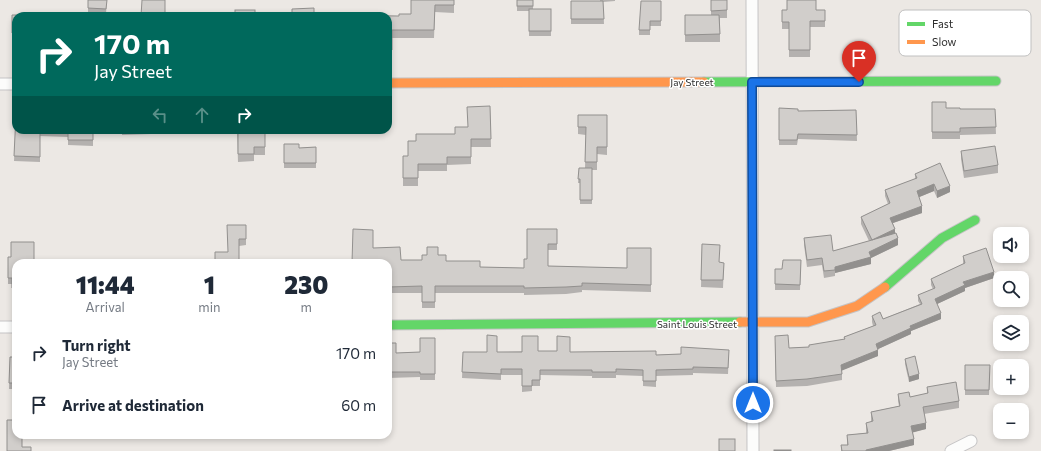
<!DOCTYPE html>
<meta charset="utf-8">
<style>
:root{--surface:#fff;--page:#f2f2f3;--text:#1f2937;--muted:#747a83}
body{margin:0;font-family:Commissioner,sans-serif;background:var(--page);color:var(--text);height:100vh;display:flex;flex-direction:column;font-size:15px;white-space:nowrap}
*{box-sizing:border-box;margin:0}
p{font-size:13px;color:var(--muted)}
.icon{flex:none;width:22px;height:22px;fill:none;stroke:currentColor;stroke-width:2;stroke-linecap:round;stroke-linejoin:round}
.map{position:relative;flex:1;overflow:hidden}
.sheet{position:absolute;left:12px;top:259px;width:380px;height:180px;display:flex;flex-direction:column;background:var(--surface);border-radius:12px;box-shadow:0 2px 6px #0003}
.sheet>*{flex:none}
.hud{position:absolute;left:12px;top:12px;width:380px;height:122px;border-radius:12px;box-shadow:0 2px 6px #0003;background:#00695c;color:#fff;overflow:hidden}
.controls{position:absolute;left:993px;top:227px;display:grid;gap:8px}
.controls a{display:grid;place-items:center;width:36px;height:36px;border-radius:8px;background:var(--surface);box-shadow:0 2px 6px #0003;font-size:20px}
.pin{position:absolute;display:grid;place-items:center;width:34px;height:34px;color:#fff;margin:-41px -17px;border-radius:50% 50% 50% 0;rotate:-45deg;box-shadow:0 0 4px #0007}
.pin .icon{rotate:45deg}
.me{position:absolute;width:44px;margin:-22px;rotate:0deg;stroke-linejoin:round;filter:drop-shadow(0 0 3px #0008)}
.turn{display:flex;align-items:center;gap:14px;height:84px;padding:0 16px;font-size:18px}
.turn .icon{width:52px;height:52px;stroke-width:2.5}
.turn b{display:block;font-size:28px;line-height:34px}
.lanes{display:flex;align-items:center;height:38px;padding:0 16px;background:#0003;justify-content:center;gap:20px;direction:ltr}
.lanes .off{opacity:.35}
.eta{display:flex;justify-content:space-evenly;align-items:center;height:68px;text-align:center}
.eta b{font-size:24px;font-weight:800;line-height:28px}
ul{padding:0;list-style:none}
li{display:flex;align-items:center;gap:12px;height:52px;padding:0 16px}
li div{flex:1}
li b{display:block;font-size:15px}
li em{font-style:normal}
.map>svg:first-child{display:block}
.lines{fill:none;stroke-linecap:round;stroke-linejoin:round}
.street-casing{stroke:#c5c4c5;stroke-width:13}
.fast-casing{stroke:#c5c4c5;stroke-width:11}
.slow-casing{stroke:#c5c4c5;stroke-width:11}
.street{stroke:#fcfcfb;stroke-width:11}
.fast{stroke:#63d668;stroke-width:9}
.slow{stroke:#ff974d;stroke-width:9}
.wall{fill:#b4b1af}
.shaded-wall{fill:#92908e}
.building{fill:#d1cecb;stroke:#92908e}
.route-casing{stroke:#114b97;stroke-width:10}
.route{stroke:#1a73e8;stroke-width:7}
.labels{text-anchor:middle;dominant-baseline:central;stroke-width:3;stroke-linejoin:round;paint-order:stroke}
.street-label{font-size:10px;fill:#2e2e2e;stroke:#fff}
.key{fill:#fff;stroke:#c0c0c0;stroke-width:1}
.key-label{font-size:11px;fill:#2e2e2e}
</style>
<div class="map">
<svg width="1041" height="451" viewBox="0 0 1041 451">
<rect width="100%" height="100%" fill="#ece8e4"/>
<g class="lines">
<g class="street-casing">
<g id="street">
<path d="M752,0L753,451"/>
<path d="M0,84H16"/>
<path d="M0,327H16"/>
<path d="M951,451L971,441"/>
</g>
</g>
<g class="fast-casing">
<g id="fast">
<path d="M704,82L996,81"/>
<path d="M885,287L942,238L975,220"/>
<path d="M388,325L740,322"/>
</g>
</g>
<g class="slow-casing">
<g id="slow">
<path d="M388,83L704,82"/>
<path d="M740,322H808L857,306L885,287"/>
</g>
</g>
<use href="#street" class="street"/>
<use href="#fast" class="fast"/>
<use href="#slow" class="slow"/>
</g>
<g class="wall">
<path d="M88,0H107L106,14L88,13Z"/>
<path d="M411,0H454V13L435,12L434,38H392V58L388,57V16L314,15L399,16L411,14Z"/>
<path d="M517,0H533V9H551V36H529V11H517Z"/>
<path d="M600,0H615V1L603,2L604,24H571V1H600Z"/>
<path d="M711,0H727V18H720V42H685V15H711Z"/>
<path d="M661,1V26H650V35H639V30Z"/>
<path d="M782,10H825V27H810V57H789V29H782Z"/>
<path d="M12,15L16,16V40H12Z"/>
<path d="M932,102L946,108L960,109H995L996,134L960,135V139H932Z"/>
<path d="M490,106L491,147H471V164L447,165V171H418V186H403V156H408L455,134L468,127Z"/>
<path d="M779,108L798,111L856,110L857,141L798,139L797,145H779Z"/>
<path d="M16,114L93,130V146L68,145V137L40,136V162L14,161Z"/>
<path d="M578,115H607V155L597,154V170H592V204H580V183H578L579,168H585L586,135L578,134Z"/>
<path d="M122,130H151V134L122,135Z"/>
<path d="M237,130H265V155H254V161L238,162Z"/>
<path d="M350,130H384L383,133L350,132Z"/>
<path d="M284,144L299,148L316,147V168H284Z"/>
<path d="M961,151L998,165V173L964,178L961,159Z"/>
<path d="M915,174L950,192L937,198L934,191L919,197L922,213L893,223L898,245L871,258V264L835,273V276L824,278L822,265L807,267L804,245V238L833,251L869,241L861,224V217L888,204L885,196V190L915,179Z"/>
<path d="M246,225V245L239,246L228,252Z"/>
<path d="M557,229V250H548V266L627,268L651,248V292L582,290V292L566,294L524,295V293H435V308H422V293H388V263L373,248L401,260H422L438,255L446,261L480,267L524,268L527,259Z"/>
<path d="M702,244L719,262L724,263L723,288L701,287Z"/>
<path d="M963,256L994,278L965,288V291L937,304L941,319L911,331V334L878,349V356L842,370V380L807,386L776,387L775,342L789,348L809,347L844,339V337L873,326L872,322V316L883,319L920,304L918,301V295L933,289L931,285V279L963,264Z"/>
<path d="M8,257L16,263V294L12,295V284H8Z"/>
<path d="M801,260L800,290H775V269H782Z"/>
<path d="M435,338V380H420V377L388,378V343L396,353L420,352Z"/>
<path d="M729,350L728,374L693,373V375L656,376V387L643,386V376L616,375V378H592V376L540,375V386H532V391L522,392V375H501V380L462,378L463,352H497L538,351L656,355L681,354Z"/>
<path d="M10,357H16V389H9Z"/>
<path d="M905,359L919,379L909,382L905,364Z"/>
<path d="M965,365H990L989,395H965Z"/>
<path d="M927,387L959,401V408L924,414L926,429L913,432L914,445L889,451H841V445H847V435L866,433V423L871,422V412L899,406L898,401V394L910,397L927,394Z"/>
</g>
<g class="shaded-wall">
<path d="M934,184V191L917,198V191Z"/>
<path d="M950,186V192L937,198V191Z"/>
<path d="M922,206V213L890,224V218Z"/>
<path d="M895,229V236L872,240Z"/>
<path d="M898,238V245L871,258V264L835,273V267L869,252Z"/>
<path d="M994,272V278L965,288V291L935,305V299L963,282Z"/>
<path d="M941,313V319L911,331V334L876,350V344L910,326Z"/>
<path d="M878,350V356L841,371V365Z"/>
<path d="M919,374V379L909,382V377Z"/>
<path d="M926,423V429L911,433V426Z"/>
<path d="M914,439V445L889,451H866V450Z"/>
</g>
<g class="building">
<path d="M88,0H107L106,9L88,8Z"/>
<path d="M142,0H165V16H141Z"/>
<path d="M411,0H454V5H435L434,30H392V50H388V16H292V9L314,8V15L399,16V14H411Z"/>
<rect x="517" y="0" width="16" height="6"/>
<path d="M711,0H727V10L711,11Z"/>
<path d="M787,0H816V10H825V21H810V50H789V22H782V10H787Z"/>
<path d="M571,1H603L604,19H571Z"/>
<path d="M641,1H661V21H650V30H639Z"/>
<rect x="529" y="9" width="22" height="22"/>
<rect x="235" y="10" width="20" height="6"/>
<path d="M12,15H37V16H16V33H12Z"/>
<path d="M685,15H719L720,34L685,35Z"/>
<path d="M932,102H946V108H960V109H995L996,127L960,128V132H932Z"/>
<path d="M490,106L491,139H471V157H447V164H418V178H403V156H408V141H416V134H455V127H468L467,107Z"/>
<path d="M779,108L798,109V111L856,110L857,135L798,134L797,140H779Z"/>
<path d="M16,114V130H93V140H68V132L40,131V157L14,156Z"/>
<path d="M578,115H607V147H597V162H585L586,127H578Z"/>
<path d="M238,130H265V147H254V154H238Z"/>
<path d="M284,144H299V148L316,147V163H284Z"/>
<path d="M995,146L998,165L964,171L961,151Z"/>
<path d="M940,163L950,186L937,191L934,184L917,191L922,206L890,218L895,229L872,240L896,233L898,238L869,252L871,257L835,267V270L824,271L822,258L807,260L804,238L831,235L833,251L872,240L861,217L890,203L885,190L917,178L915,174Z"/>
<path d="M579,168H592V200H580V179H578Z"/>
<path d="M227,225H246V239H239V263H215V252H228Z"/>
<path d="M353,229L373,230V248L400,247L401,260H422V255H427V247H438V255H446V261H480V267L524,268V259H527V229H557V244H548V266L627,268V248H651V285L582,283V286L566,287L524,288V286H435V302H422V286L388,287V263H352Z"/>
<path d="M11,242H34V263H16V288H12V278H8V257H11Z"/>
<path d="M702,244L720,245L719,262L724,263L723,280H701Z"/>
<path d="M986,248L994,272L963,282L965,285L935,299L941,313L910,326L911,328L876,344L878,350L841,365L842,374L807,379L776,381L775,336L788,335L789,348L809,347V345L845,339L844,337L876,325L872,316L880,312L883,319L922,304L918,295L935,288L931,279L965,263L963,256Z"/>
<path d="M86,260V263H76V261Z"/>
<path d="M783,260H801L800,285L775,284V269H782Z"/>
<path d="M487,335L497,336V352H522V336H538V351H557V336L570,337V352L656,351V355L681,354V347L729,350L728,368L693,367V369L656,370V381H643V370L616,369V372H592V370H540V380H532V386H522V369H501V374L462,372L463,352H487Z"/>
<path d="M420,338H435V374H420V372H388V343H396V353L420,352Z"/>
<path d="M915,356L919,374L909,377L905,359Z"/>
<path d="M10,357H16V383H9Z"/>
<path d="M965,365H990L989,390H965Z"/>
<path d="M956,382L959,401L923,407L926,423L911,426L914,439L866,450V451H842L841,445H848L847,435L868,433L866,423L873,421L871,412L900,406L898,394L909,392L910,397L928,393L927,387Z"/>
<path d="M7,420H16V435H22V447H31V451H7Z"/>
<rect x="719" y="439" width="16" height="12"/>
<rect x="774" y="450" width="17" height="1"/>
</g>
<g class="lines">
<g class="route-casing">
<path id="route" d="M753,403L752,82H859"/>
</g>
<use href="#route" class="route"/>
</g>
<g class="labels">
<g class="street-label">
<text x="692" y="82">Jay Street</text>
<text x="697" y="324">Saint Louis Street</text>
</g>
</g>
<rect x="899" y="10" width="132" height="46" rx="6" class="key"/>
<rect x="907" y="22" width="18" height="4" fill="#63d668"/>
<rect x="907" y="40" width="18" height="4" fill="#ff974d"/>
<g class="key-label">
<text x="932" y="28">Fast</text>
<text x="932" y="46">Slow</text>
</g>
</svg>
<div class="controls">
<a><svg class="icon" aria-label="sound" viewBox="0 0 24 24"><path d="M4 9h4l5-4v14l-5-4H4zM17 9q2 3 0 6"/></svg></a>
<a><svg class="icon" aria-label="search" viewBox="0 0 24 24"><circle cx="10" cy="10" r="6"/><path d="M15 15l6 6"/></svg></a>
<a><svg class="icon" aria-label="layers" viewBox="0 0 24 24"><path d="M12 4l9 5-9 5-9-5zM3 14l9 5 9-5"/></svg></a>
<a>+</a>
<a>−</a>
</div>
<div class="pin" style="left:859px;top:82px;background:#d93025"><svg class="icon" aria-label="arrive" viewBox="0 0 24 24"><path d="M6 21V4h12l-3 4 3 4H6"/></svg></div>
<svg class="me" style="left:753px;top:403px" viewBox="-20 -20 40 40"><circle r="17" fill="#1a73e8" stroke="#fff" stroke-width="3"/><path d="M0-11L8 9 0 5-8 9z" fill="#fff"/></svg>
<div class="hud">
<div class="turn"><svg class="icon" aria-label="right" viewBox="0 0 24 24"><path d="M7 20v-9h11M14 6l5 5-5 5"/></svg><div><b>170 m</b>Jay Street</div></div>
<div class="lanes"><svg class="icon off" aria-label="left" viewBox="0 0 24 24"><path d="M17 20v-9H6M10 6l-5 5 5 5"/></svg><svg class="icon off" aria-label="ahead" viewBox="0 0 24 24"><path d="M12 20V5M6 11l6-6 6 6"/></svg><svg class="icon" aria-label="right" viewBox="0 0 24 24"><path d="M7 20v-9h11M14 6l5 5-5 5"/></svg></div>
</div>
<section class="sheet">
<div class="eta">
<div><b>11:44</b><p>Arrival</p></div>
<div><b>1</b><p>min</p></div>
<div><b>230</b><p>m</p></div>
</div>
<ul>
<li><svg class="icon" aria-label="right" viewBox="0 0 24 24"><path d="M7 20v-9h11M14 6l5 5-5 5"/></svg><div><b>Turn right</b><p>Jay Street</p></div><em>170 m</em></li>
<li><svg class="icon" aria-label="arrive" viewBox="0 0 24 24"><path d="M6 21V4h12l-3 4 3 4H6"/></svg><div><b>Arrive at destination</b></div><em>60 m</em></li>
</ul>
</section>
</div>
